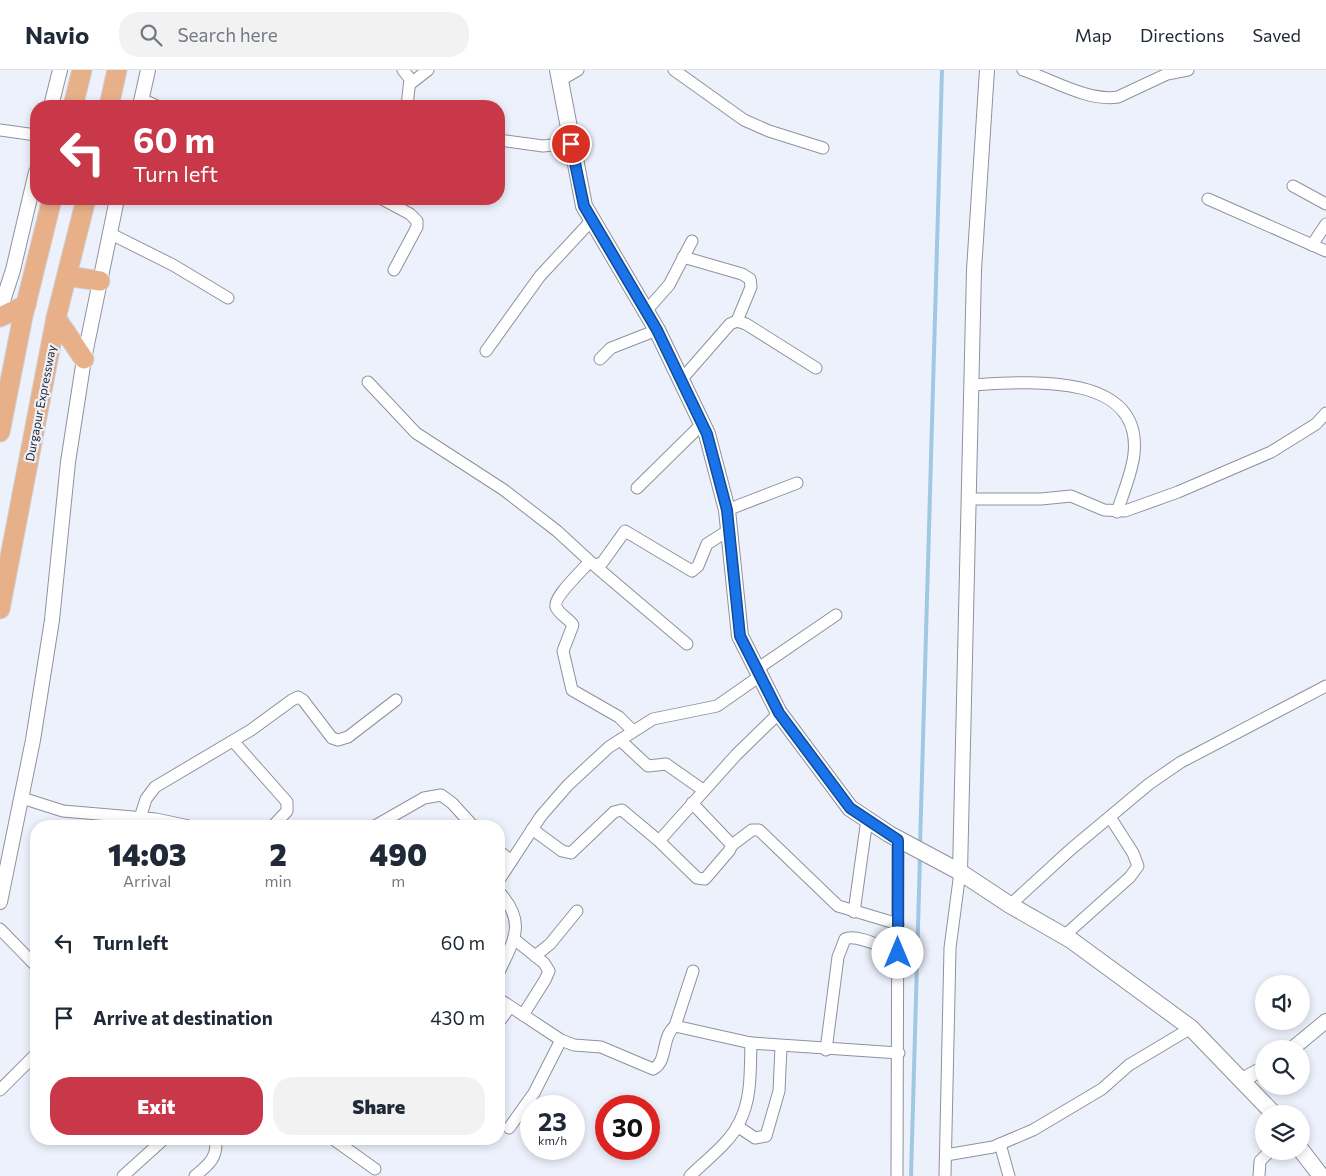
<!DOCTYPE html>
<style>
:root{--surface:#fff;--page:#f2f2f3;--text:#1f2937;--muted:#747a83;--line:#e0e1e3;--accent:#c83848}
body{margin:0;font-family:Commissioner,sans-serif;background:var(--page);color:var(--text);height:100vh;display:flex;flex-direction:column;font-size:19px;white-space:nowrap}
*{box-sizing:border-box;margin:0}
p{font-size:16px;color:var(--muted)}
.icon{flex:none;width:28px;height:28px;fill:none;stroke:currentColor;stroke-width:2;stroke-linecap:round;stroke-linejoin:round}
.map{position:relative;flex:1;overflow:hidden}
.sheet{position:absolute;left:30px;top:750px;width:475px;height:325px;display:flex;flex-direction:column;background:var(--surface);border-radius:20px;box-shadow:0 2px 8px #0003}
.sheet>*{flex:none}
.banner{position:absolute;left:30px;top:30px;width:475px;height:105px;border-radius:20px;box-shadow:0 2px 8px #0003;background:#c83848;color:#fff;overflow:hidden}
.tools{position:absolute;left:1255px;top:905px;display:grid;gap:10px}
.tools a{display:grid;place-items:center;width:55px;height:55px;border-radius:50%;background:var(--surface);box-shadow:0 2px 8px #0003;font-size:25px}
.speed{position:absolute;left:520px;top:1025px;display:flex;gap:10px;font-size:25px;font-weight:700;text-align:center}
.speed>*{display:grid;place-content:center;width:65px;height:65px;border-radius:50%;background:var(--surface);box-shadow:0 2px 8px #0003;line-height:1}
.speed small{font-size:12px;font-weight:400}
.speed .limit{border:8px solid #d22;background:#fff;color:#111}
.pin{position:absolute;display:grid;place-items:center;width:42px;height:42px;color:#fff;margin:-21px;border:2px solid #fff;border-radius:50%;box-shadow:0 1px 5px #0007}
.me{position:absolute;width:55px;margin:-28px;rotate:0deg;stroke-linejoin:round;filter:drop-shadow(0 0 4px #0008)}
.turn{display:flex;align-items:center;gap:18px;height:105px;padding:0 20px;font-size:22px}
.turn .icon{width:65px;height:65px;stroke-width:2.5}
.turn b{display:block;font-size:35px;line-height:42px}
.eta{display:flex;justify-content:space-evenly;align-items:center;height:85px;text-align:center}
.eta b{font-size:30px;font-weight:800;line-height:35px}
.button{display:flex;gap:10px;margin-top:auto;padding:10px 20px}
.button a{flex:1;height:58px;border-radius:20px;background:var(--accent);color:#fff;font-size:20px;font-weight:800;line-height:58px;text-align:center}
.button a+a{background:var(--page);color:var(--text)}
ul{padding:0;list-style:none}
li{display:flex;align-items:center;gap:15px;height:75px;padding:0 20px}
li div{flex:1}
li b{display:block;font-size:19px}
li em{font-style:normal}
header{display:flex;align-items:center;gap:30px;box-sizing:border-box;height:70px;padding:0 25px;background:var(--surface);border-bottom:1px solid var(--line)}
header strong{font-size:24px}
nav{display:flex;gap:28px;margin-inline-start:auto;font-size:18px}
.search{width:350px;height:45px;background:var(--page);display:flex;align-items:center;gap:12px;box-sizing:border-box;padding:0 18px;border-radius:20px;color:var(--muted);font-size:19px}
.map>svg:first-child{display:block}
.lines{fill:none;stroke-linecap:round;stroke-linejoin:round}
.stream{stroke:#a0c8e3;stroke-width:4}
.minor-casing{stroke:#8f929d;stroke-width:13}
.tertiary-casing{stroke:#8f929d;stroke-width:16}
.secondary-casing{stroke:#8f929d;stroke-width:18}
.trunk-casing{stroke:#cfcfd1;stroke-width:21}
.minor{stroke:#fff;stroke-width:11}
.tertiary{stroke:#fff;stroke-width:14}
.secondary{stroke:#fff;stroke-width:16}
.trunk{stroke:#e7b088;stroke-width:19}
.route-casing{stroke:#114b97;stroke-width:12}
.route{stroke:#1a73e8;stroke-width:9}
.labels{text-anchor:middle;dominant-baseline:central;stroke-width:4.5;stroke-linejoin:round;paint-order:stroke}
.street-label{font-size:12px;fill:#26272c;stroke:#edf1fc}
</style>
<header>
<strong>Navio</strong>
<div class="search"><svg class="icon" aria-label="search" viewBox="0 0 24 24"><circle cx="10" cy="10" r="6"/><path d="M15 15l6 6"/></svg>Search here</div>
<nav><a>Map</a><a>Directions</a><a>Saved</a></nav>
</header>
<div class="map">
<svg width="1326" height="1106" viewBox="0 0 1326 1106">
<rect width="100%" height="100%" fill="#edf1fc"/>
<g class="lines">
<g class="stream">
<path d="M920,776L942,0"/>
<path d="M911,1106L920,786"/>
</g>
<g class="minor-casing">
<g id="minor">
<path d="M403,0L410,9L407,36"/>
<path d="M674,0L744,50L769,61L823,78"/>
<path d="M1023,0C1051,9 1088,32 1118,27L1167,4L1188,0"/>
<path d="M559,11L578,0"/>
<path d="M410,14L428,0"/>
<path d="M141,29L157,36"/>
<path d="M0,60L36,65"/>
<path d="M499,70L543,76L571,73"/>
<path d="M1293,116L1326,134"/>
<path d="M382,129L410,144L417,151V157L394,200"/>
<path d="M1208,129L1326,181"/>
<path d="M109,163L173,195L228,228"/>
<path d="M1312,175L1326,154"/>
<path d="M683,187L742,204L750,209L751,217L737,251"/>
<path d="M646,241L669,215L692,171"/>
<path d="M486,281L540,206L592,150"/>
<path d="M600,289L611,278L657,260"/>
<path d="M681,310L730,254L737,251L746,254L816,298"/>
<path d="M368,312L416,363L504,420L557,461L594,495L602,493L625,461L692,501L698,496L707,474L729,460"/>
<path d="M972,315C1023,312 1143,300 1134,384C1132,403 1123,423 1117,442"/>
<path d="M637,418L702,354"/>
<path d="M968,429H1041L1071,426L1104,440L1125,441L1178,422L1271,382L1316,354L1326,343"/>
<path d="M727,440L797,413"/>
<path d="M589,492C582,501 553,527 556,537C559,544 569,549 573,555L563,581L572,620L619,647L633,661"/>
<path d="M594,495L687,574"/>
<path d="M757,599L836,545"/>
<path d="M620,670L648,696L666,694L703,720"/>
<path d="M233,671L287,732V741L273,756"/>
<path d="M22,728L63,741L156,749L189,756"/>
<path d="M140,748L146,729L155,717L251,660L292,630L298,627L303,630L332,668L338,670L348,667L396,630"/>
<path d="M375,756L424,728L441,725L452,733L473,756"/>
<path d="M532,759L562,781L571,783L614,742L622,740L659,771L697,808L705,809L729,781L732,775L692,733"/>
<path d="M659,771L736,685L779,643"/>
<path d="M732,775L752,760H759L838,836L898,854"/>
<path d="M499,781L511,791"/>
<path d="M499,810L541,746L568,715L609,677L653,649L717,636L760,606"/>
<path d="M499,822C527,852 514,870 499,902"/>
<path d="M1010,835L1070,780L1149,714L1181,692L1326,616"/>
<path d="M854,842L867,749"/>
<path d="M0,859L36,896"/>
<path d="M1064,866L1130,807L1138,796L1133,783L1110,747"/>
<path d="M514,869L544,893L549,901L545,910L523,945"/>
<path d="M535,886L550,874L577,841"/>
<path d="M499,929L561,970L574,975L601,977L653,999C668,992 661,967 675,956L751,973L899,983"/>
<path d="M499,952L510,937"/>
<path d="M675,956L693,901"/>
<path d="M826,980L838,887L845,869C856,863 886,879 899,883"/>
<path d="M0,1020L36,984"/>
<path d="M737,1056L755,1068L766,1066L779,1021L781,977"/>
<path d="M509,1058L534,1023L561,970"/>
<path d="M333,1069L375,1099"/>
<path d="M1000,1074L1009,1106"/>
<path d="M946,1085L993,1077L1033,1060L1102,1019L1129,995L1191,958"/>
<path d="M123,1106L164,1069"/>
<path d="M195,1106C208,1095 219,1087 215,1069"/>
<path d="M690,1106C706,1090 731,1072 740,1051C752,1027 750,999 751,973"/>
<path d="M897,1106L898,769"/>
<path d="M945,1106L950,878L960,802"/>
<path d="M1259,1106L1260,1091L1270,1081"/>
</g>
</g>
<g class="tertiary-casing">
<g id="tertiary">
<path d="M51,36L60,0"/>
<path d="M140,36L148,0"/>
<path d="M0,240L13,200L36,102"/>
<path d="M960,802L974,200L987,0"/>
<path d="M0,832L33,670L52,550L68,392L84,289L117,129"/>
<path d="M1292,979L1326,951"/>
<path d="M1242,1010L1264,998"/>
</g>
</g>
<g class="secondary-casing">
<g id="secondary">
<path d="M558,0L584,136L657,260L707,364L727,440L740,566L779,643L850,738L889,764L960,802L1010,835L1071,870L1191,958L1274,1044"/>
<path d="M1301,1080L1321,1106"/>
</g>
</g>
<g class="trunk-casing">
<g id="trunk">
<path d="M73,36L82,0"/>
<path d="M109,36L117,0"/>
<path d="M67,206L100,211"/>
<path d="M0,247L26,235"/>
<path d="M56,248L84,289"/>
<path d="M0,362L23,246L52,129"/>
<path d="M0,539L56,248L86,129"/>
</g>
</g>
<use href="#minor" class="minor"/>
<use href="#tertiary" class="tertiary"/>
<use href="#secondary" class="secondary"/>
<use href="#trunk" class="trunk"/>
</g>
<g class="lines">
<g class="route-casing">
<path id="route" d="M571,74L584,136L657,260L707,364L727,440L740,566L779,643L850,738L898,770V883"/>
</g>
<use href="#route" class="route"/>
</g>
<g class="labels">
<g class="street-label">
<text transform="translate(40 333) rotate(-79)">Durgapur Expressway</text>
</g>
</g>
</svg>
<div class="tools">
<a><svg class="icon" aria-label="sound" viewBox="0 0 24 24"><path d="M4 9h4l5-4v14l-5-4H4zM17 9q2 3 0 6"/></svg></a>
<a><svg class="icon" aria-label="search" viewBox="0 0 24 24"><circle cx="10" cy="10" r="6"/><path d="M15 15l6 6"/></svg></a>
<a><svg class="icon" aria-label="layers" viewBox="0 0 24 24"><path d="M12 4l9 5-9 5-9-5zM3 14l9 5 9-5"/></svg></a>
</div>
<div class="speed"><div>23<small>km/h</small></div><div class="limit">30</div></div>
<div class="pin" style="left:571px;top:74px;background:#d93025"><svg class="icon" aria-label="arrive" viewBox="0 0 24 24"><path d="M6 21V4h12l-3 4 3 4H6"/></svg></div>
<svg class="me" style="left:898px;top:883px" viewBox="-20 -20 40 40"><circle r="19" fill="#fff"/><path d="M0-13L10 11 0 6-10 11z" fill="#1a73e8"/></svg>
<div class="banner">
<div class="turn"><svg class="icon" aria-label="left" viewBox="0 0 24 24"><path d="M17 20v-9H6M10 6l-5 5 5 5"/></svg><div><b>60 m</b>Turn left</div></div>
</div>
<section class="sheet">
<div class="eta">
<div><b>14:03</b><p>Arrival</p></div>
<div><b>2</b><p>min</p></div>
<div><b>490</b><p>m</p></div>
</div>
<ul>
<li><svg class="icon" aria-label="left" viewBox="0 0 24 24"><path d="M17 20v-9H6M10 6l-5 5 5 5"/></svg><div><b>Turn left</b></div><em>60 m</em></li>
<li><svg class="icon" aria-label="arrive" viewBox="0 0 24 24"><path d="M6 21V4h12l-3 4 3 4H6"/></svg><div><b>Arrive at destination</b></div><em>430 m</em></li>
</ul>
<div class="button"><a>Exit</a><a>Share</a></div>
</section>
</div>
